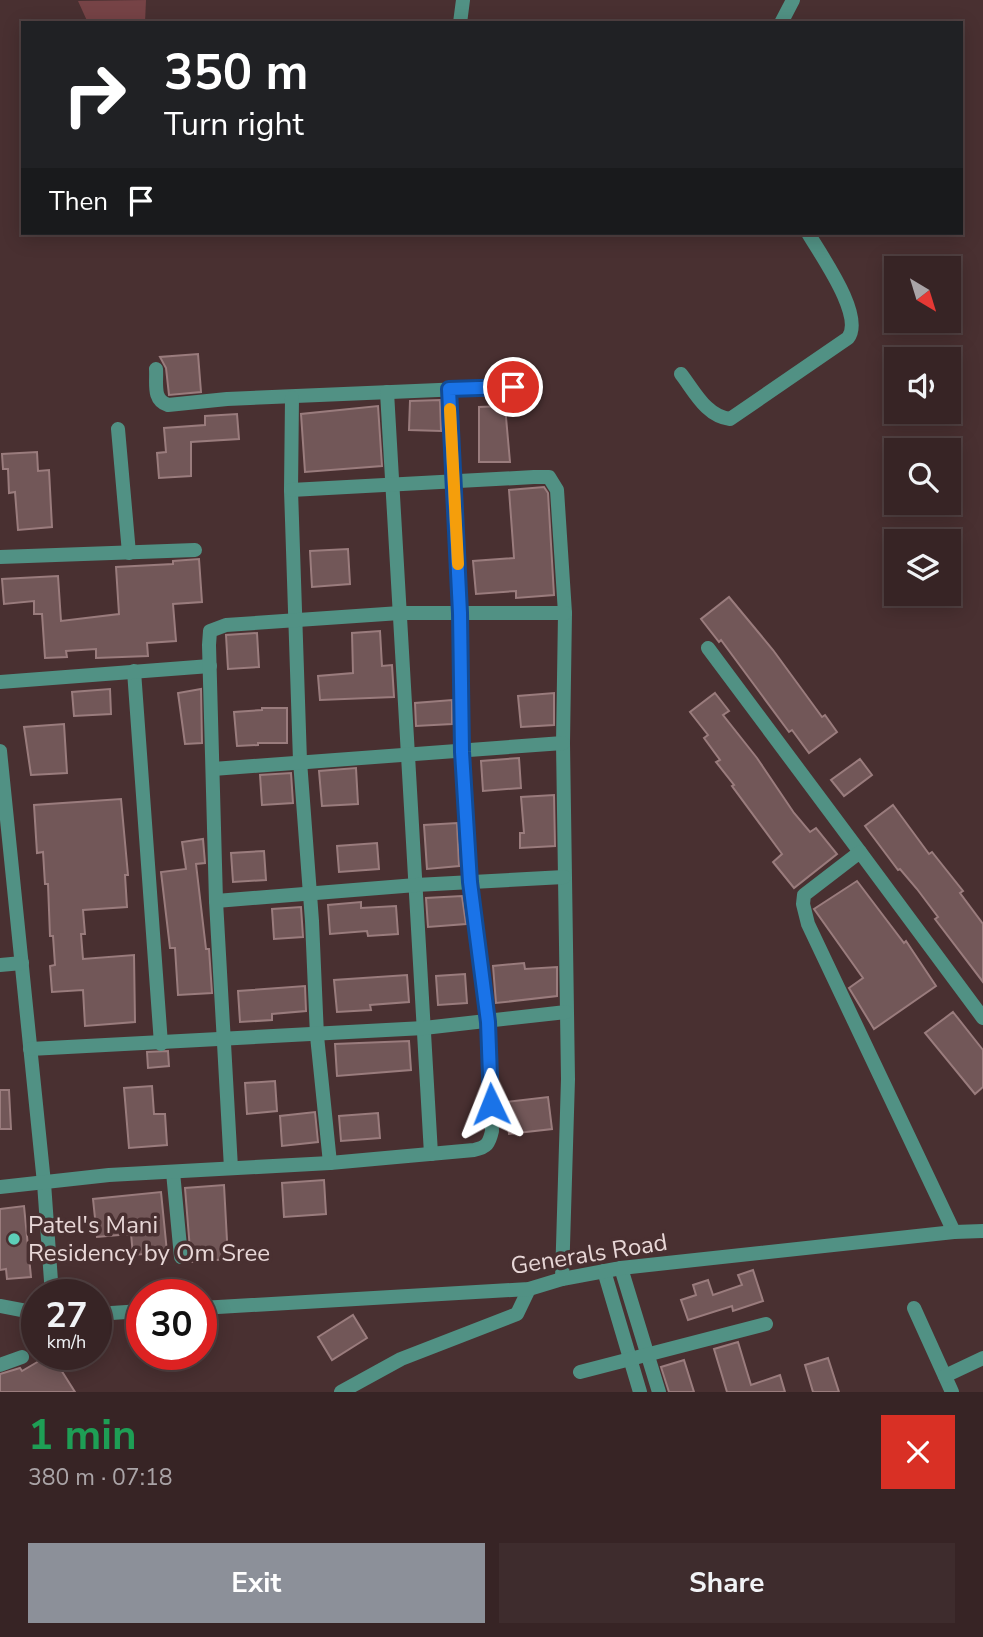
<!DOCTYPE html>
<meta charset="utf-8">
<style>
:root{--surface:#372425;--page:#3e2c2d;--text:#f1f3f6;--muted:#aaa4a7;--line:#514142;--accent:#8c9099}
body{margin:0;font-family:"Nunito Sans",sans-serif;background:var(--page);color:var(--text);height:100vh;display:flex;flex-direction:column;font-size:26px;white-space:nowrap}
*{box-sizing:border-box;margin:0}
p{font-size:23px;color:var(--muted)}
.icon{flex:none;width:38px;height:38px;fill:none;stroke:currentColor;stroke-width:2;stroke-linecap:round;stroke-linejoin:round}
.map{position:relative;height:1392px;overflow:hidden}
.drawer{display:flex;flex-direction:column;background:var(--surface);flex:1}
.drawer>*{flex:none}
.top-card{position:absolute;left:21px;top:21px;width:942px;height:214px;border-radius:0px;box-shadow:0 4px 18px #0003,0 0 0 2px var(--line);background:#202124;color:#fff;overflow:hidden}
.needle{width:46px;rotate:142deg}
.buttons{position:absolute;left:884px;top:256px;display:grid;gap:14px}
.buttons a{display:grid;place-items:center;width:77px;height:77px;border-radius:0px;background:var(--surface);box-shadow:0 4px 18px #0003,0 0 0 2px var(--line);font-size:35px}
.speed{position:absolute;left:21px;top:1279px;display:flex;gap:14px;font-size:35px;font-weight:700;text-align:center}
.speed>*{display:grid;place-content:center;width:91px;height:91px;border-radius:50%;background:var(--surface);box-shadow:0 4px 18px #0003,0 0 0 2px var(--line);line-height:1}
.speed small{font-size:18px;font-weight:400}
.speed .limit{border:10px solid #d22;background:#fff;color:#111}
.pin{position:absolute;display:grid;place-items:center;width:60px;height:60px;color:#fff;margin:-30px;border:4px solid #fff;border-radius:50%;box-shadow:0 2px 7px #0007}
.me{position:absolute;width:77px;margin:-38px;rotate:358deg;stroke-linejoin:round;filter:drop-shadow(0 0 5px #0008)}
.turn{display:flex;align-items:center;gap:24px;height:147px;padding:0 28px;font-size:32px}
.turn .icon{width:91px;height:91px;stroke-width:2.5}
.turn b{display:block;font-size:49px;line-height:60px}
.then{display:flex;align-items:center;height:66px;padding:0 28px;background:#0003;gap:14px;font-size:26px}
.round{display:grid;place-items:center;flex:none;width:74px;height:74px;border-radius:0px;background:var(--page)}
.summary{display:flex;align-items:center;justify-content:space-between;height:119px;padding:0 28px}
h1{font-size:42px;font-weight:700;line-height:52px;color:#1e9e55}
.button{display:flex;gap:14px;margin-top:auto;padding:14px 28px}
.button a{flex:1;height:80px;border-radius:0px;background:var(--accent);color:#fff;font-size:28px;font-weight:700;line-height:80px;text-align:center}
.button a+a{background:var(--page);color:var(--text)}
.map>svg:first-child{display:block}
.green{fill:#764346}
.building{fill:#725758;stroke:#9a7c7d;stroke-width:2}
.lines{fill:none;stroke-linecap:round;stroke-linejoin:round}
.minor{stroke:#519184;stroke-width:14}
.tertiary{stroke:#519184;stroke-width:14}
.route-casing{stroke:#114b97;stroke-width:18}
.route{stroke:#1a73e8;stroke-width:12}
.slow{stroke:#f59e0b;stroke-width:12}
.poi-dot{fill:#5dceb8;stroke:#493031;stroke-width:2.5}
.labels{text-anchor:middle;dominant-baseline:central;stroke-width:7;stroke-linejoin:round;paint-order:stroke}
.poi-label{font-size:24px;fill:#e8d7d7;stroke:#493031;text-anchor:start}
.street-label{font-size:24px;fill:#e8d7d7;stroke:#493031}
</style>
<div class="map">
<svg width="983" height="1392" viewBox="0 0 983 1392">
<rect width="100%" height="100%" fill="#493031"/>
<path class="green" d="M146,0L145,23H88L78,1Z"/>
<g class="building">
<path d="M198,354L201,392L169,395L166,368L160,357Z"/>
<path d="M440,400L441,431L409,430L410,401Z"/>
<path d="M378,406L382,466L305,472L301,414Z"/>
<path d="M505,406L510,462H479V407Z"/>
<path d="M237,414L239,439L191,442V476L159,478L157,453L166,452L164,428L205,425V416Z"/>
<path d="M37,452L38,471L49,470L52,527L18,530L15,492L9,493L8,469H3L2,454Z"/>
<path d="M544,487L548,493L554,595L516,598V591L476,594L473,561L514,558L509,490Z"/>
<path d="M348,549L350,584L312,587L310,551Z"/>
<path d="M199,559L202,602L173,604L176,641L147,643L148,656L96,658V649L66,651L67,657L45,658L42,614H34V601L4,604L2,579L58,576L61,621L119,614L116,567L173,564V561Z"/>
<path d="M729,597L773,650L822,717L825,715L837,732L809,753L792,730L789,732L721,640L719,642L701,619Z"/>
<path d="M380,631L382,666L392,665L394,697L320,700L318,676L353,673L352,633Z"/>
<path d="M257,633L259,667L228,669L226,635Z"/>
<path d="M110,689L111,714L74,716L72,692Z"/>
<path d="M201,689L202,743L185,744L178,693Z"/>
<path d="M554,693V725L521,727L518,696Z"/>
<path d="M715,693L729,711L723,715L757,758L794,813L810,832L816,828L837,854L794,888L773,862L782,854L732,786L734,785L716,762L720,760L704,738L708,735L690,712Z"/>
<path d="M452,700V724L416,726L415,703Z"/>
<path d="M262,708H287V743H258V745L237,746L234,712L262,710Z"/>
<path d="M64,724L67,773L31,775L24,727Z"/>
<path d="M519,758L521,788L483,791L481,761Z"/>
<path d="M860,759L872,775L844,796L831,780Z"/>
<path d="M356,768L358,804L322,806L319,771Z"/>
<path d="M291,773L293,803L262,805L260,775Z"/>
<path d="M554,795L555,846L520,848V833H524L521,797Z"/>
<path d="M121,799L128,875H125L127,907L83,910L85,934H81L83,959L134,955L135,1022L85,1026L83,990L52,992L50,966L55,965L53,936H50L48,884H45L43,852L37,853L34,805Z"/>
<path d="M893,805L929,854L932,852L963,891L960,893L983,924V982L935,919L938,917L917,889L900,869L898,870L865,826Z"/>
<path d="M457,823L459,866L427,869L424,825Z"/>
<path d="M203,839L205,863L196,864L206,949H209L212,993L178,995L175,948H170L161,872L186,869L182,842Z"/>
<path d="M377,843L379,869L339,872L337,846Z"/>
<path d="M264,851L266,880L233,882L231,853Z"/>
<path d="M857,881L904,943L906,941L936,986L874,1029L849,988L863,978L814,909Z"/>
<path d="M462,896L466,924L428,927L426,898Z"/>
<path d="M361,902V908L396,906L398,934L368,936L367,931L330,934L328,905Z"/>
<path d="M301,907L303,937L274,939L272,909Z"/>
<path d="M524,963L525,969L557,967V996L496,1003L493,966Z"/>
<path d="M465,974L467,1003L438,1005L436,976Z"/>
<path d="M407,975L409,1002L370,1005L371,1010L337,1012L334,980Z"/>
<path d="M305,986L306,1011L272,1014V1020L240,1022L238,991Z"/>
<path d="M953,1012L983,1050V1087L975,1094L925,1033Z"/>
<path d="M409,1041L411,1070L337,1076L335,1044Z"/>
<path d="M168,1051L169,1066L148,1068L147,1052Z"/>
<path d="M275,1081L277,1111L247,1114L245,1083Z"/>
<path d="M152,1086L154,1114H165L167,1145L129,1148L124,1088Z"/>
<path d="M0,1090H9L11,1129H0Z"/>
<path d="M548,1097L552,1129L509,1134L505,1102Z"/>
<path d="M315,1112L318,1142L282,1146L280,1116Z"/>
<path d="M378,1113L380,1138L341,1141L339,1116Z"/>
<path d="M324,1180L326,1214L284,1217L282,1183Z"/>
<path d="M224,1185L228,1259L191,1262L185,1188Z"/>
<path d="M161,1192L167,1252L133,1255L131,1234L97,1237L93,1199Z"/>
<path d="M24,1206L31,1277L7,1279L6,1269L0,1270V1209Z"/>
<path d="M753,1270L763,1301L733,1311L732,1306L688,1320L681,1300L696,1295L693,1285L708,1280L713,1295L742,1285L738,1275Z"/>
<path d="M353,1315L367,1338L332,1360L318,1337Z"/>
<path d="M738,1342L751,1385L780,1375L785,1392H727L714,1349Z"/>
<path d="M51,1354L75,1392H0V1374L20,1368L22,1371Z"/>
<path d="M828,1358L839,1392H813L805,1365Z"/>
<path d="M684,1360L694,1392H669L661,1367Z"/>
</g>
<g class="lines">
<g class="minor">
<path d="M460,23L463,0"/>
<path d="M781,23L793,0"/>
<path d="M156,369C157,383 152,400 168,405L227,399L535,386"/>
<path d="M681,374C695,392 706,416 730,419L848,338C865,316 820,254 808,233"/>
<path d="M387,392L431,1154"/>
<path d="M292,398L291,490L300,761L312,921L317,1036L330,1163"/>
<path d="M118,429L129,553"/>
<path d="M291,490L534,477H549L557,490L565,613L563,743L568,1079L562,1279"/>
<path d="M0,557L195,550"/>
<path d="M708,648L860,852"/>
<path d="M134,671L161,1044"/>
<path d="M0,682L210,666"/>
<path d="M0,751L44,1183L52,1295"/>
<path d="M213,769L563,743"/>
<path d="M216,901L416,885L564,877"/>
<path d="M0,965L22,963"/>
<path d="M30,1049L424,1028L566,1012"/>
<path d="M231,1168L216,901L209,645L210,631L226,625L400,613H565"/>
<path d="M173,1172L181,1257"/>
<path d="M0,1187L109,1175L330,1163L474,1150C487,1147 489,1144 492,1131L488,1022L470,882L462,752L460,613L449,389"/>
<path d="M954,1232L808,924L803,904L804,895L860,852L983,1018"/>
<path d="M621,1268L659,1392"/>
<path d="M604,1271L640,1392"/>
<path d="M914,1308L952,1392"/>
<path d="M0,1365L22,1357"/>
<path d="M580,1372L766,1324"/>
<path d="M945,1376L983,1358"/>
<path d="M341,1392L401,1359L517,1314L529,1289"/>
</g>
<g class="tertiary">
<path d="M0,1306L37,1313"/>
<path d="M201,1308L529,1289L562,1279L621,1268L954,1232L983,1231"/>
<path d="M96,1314L142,1311"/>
</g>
</g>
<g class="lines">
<g class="route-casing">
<path id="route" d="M491,1104L488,1022L470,882L462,752L460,613L449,389L513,387"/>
</g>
<use href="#route" class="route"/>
<path class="slow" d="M450,409L458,564"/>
</g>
<circle class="poi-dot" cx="14" cy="1239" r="7"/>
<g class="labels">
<g class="poi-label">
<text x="28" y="1225">Patel's Mani<tspan x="28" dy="28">Residency by Om Sree</tspan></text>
</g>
<g class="street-label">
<text transform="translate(589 1254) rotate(-9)">Generals Road</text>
</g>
</g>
</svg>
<div class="buttons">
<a><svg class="needle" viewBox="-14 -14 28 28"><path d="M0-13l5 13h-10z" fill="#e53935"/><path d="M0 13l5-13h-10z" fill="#aaa4a7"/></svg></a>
<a><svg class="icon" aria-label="sound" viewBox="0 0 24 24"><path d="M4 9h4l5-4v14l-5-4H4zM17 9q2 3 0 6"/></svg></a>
<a><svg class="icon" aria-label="search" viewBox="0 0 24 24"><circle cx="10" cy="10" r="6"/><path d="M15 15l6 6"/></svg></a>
<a><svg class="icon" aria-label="layers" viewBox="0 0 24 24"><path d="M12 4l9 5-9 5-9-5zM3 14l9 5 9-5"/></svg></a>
</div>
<div class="speed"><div>27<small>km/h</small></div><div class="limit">30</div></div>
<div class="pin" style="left:513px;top:387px;background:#d93025"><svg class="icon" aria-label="arrive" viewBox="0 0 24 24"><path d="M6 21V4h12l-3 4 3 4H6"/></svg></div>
<svg class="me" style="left:491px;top:1104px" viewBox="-20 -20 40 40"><path d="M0-17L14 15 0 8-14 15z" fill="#1a73e8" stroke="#fff" stroke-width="4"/></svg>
<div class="top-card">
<div class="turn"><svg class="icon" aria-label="right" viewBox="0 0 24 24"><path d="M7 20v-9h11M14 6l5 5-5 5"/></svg><div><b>350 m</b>Turn right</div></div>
<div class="then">Then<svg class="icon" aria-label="arrive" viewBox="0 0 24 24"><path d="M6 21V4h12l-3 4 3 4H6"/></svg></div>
</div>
</div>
<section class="drawer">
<div class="summary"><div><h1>1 min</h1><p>380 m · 07:18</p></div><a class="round" style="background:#d93025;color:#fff"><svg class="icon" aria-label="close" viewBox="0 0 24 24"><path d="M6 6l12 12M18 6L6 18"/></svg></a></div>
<div class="button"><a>Exit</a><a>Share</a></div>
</section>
